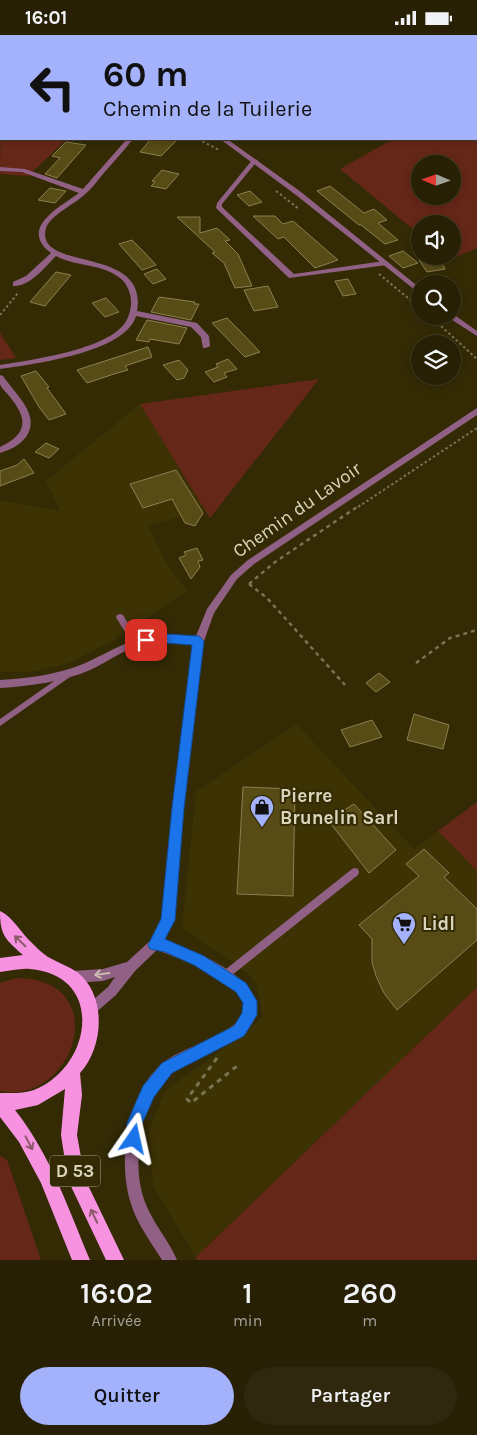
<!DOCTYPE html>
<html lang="fr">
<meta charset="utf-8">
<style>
:root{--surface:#272004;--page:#2f280e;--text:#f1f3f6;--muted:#a4a39a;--line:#433e26;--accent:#a4b2fc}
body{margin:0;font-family:Karla,sans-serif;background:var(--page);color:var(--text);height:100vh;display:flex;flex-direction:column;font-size:19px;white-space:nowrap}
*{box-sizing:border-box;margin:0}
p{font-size:16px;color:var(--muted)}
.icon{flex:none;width:28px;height:28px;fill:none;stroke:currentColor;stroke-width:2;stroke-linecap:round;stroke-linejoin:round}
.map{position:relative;height:1225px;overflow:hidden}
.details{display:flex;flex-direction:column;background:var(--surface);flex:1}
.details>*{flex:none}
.hud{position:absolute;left:0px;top:0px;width:478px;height:105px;box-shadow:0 2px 8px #0003,0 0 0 1px var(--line);background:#a4b2fc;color:#111;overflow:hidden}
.needle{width:32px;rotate:272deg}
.buttons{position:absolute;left:411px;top:120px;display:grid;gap:10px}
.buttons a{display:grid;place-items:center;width:50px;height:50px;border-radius:50%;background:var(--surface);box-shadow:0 2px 8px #0003,0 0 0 1px var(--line);font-size:25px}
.pin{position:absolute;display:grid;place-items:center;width:42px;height:42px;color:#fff;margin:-21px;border-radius:10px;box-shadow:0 2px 8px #0006}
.me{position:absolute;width:55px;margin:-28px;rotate:11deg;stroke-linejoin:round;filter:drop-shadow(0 0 4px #0008)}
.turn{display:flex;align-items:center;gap:18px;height:105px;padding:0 20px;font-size:22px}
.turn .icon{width:65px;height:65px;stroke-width:2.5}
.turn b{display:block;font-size:35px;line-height:42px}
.eta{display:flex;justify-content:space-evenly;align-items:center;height:85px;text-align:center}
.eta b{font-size:30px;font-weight:600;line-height:35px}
.button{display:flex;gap:10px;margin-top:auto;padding:10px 20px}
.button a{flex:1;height:58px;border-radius:30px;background:var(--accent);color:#111;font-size:20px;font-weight:600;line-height:58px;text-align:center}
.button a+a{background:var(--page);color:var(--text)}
.status{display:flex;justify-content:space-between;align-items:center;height:35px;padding:0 25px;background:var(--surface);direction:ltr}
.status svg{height:14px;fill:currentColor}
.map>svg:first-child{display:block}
.built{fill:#3d3204}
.green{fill:#652717;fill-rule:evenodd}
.building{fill:#574b16;stroke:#8c8050}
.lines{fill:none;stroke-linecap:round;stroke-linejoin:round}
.path-far2{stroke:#7b7352;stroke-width:2;stroke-dasharray:2.5 2.5;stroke-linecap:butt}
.path-far1{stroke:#7b7352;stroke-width:2.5;stroke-dasharray:4 4;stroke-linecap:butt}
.path{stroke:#7b7352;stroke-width:3;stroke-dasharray:5 5;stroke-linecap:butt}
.service{fill:#916085;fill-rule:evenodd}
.minor{fill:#916085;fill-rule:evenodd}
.tertiary{fill:#916085;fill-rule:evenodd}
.primary{fill:#f692e0;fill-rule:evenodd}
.oneway{stroke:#8b5968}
.oneway2{stroke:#cbbdb0}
.route{fill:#1a73e8;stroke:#114b97}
.labels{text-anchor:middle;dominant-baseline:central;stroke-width:4;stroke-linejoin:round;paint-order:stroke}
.shield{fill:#342b05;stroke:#a8a184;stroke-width:1}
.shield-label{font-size:18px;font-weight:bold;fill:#dad4bb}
.street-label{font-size:19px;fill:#dad4bb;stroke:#342b05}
.poi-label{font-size:19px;font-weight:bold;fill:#dad4bb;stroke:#342b05;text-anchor:start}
</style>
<div class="status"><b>16:01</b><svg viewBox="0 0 49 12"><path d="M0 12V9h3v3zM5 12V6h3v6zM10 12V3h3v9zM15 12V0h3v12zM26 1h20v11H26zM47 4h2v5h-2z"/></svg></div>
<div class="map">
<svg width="477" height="1225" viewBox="0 0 477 1225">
<rect width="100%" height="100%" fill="#342b05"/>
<g class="built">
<path d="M140,369L205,475L148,491L166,528L187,556L112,606L69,628L31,637H0V467H12L60,476L46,446Z"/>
<path d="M296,689L414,814L438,796L477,836V952L196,1222L153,1151L148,1098L165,1056L252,993L263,980L256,949L248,938L182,893L196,757Z"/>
</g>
<g class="green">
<path d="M1,51V104H67L28,141L0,139Z"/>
<path d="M477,67V213L449,225L445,221H452V189H420V200L340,134L393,104H476ZM420,129H452V161H420Z"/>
<path d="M0,298L16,323L0,325Z"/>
<path d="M319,344L210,483L140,369Z"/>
<path d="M477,767V836L438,796Z"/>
<path d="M16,943C116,944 74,1071 0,1056V948Z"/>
<path d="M477,952V1225H197L196,1222Z"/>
<path d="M0,1121L7,1125L41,1225H0Z"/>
</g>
<g class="building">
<path d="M151,104H178L161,121L140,117Z"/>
<path d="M66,107L86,110L57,143L45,139L60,123L52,121Z"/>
<path d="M162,135L179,139L166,154L151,151L155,147L152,146Z"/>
<path d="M330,151L364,178L374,174L387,185L378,188L398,205L385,209L361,190H359L317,156Z"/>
<path d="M50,153L66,156L55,168L38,165Z"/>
<path d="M250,156L262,167L249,171L237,160Z"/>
<path d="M253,181H275L283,189L293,186L338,225L315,233L284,202L278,204Z"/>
<path d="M177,182H200V198L217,193L230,205L225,206L238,219L252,251L235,253L224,228L212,218L215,217Z"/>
<path d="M132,205L144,217L156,230L142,235L119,209Z"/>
<path d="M403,216L418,228L403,233L389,221Z"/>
<path d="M439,222L445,234L427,237L419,225Z"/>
<path d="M157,234L166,244L153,249L144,239Z"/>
<path d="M56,237L71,240L45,271L30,267Z"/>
<path d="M348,244L356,259L343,261L335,246Z"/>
<path d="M268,251L278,272L254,276L244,255Z"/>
<path d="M159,262L195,267L194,269H199L191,285L151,277Z"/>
<path d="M106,263L119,277L105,282L92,268Z"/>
<path d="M227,283L241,297L260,317L245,322L212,288Z"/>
<path d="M147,285L187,293L179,309L150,304L149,307L136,305Z"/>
<path d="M148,312L152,322L125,331L128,335L114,339L87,348L77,335Z"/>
<path d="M228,324L237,334L224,338L227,342L214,347L205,337L218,332L216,329Z"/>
<path d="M179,325L188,335L184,343L177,345L163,330Z"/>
<path d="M36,336L49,352L47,353L66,379L49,385L39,372L21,341Z"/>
<path d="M46,408L59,414L49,423L35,417Z"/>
<path d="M24,424L34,438L0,451V436L17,430Z"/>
<path d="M176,435L203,478L195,491L185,488L172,464L143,473L130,449Z"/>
<path d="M197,513L203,525L198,526L200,532L191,544L179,523L186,520L184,517Z"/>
<path d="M379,638L390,647L376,657L366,648Z"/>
<path d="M414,679L449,690L443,714L407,705Z"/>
<path d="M372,685L382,702L350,712L341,695Z"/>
<path d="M243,752L295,754L293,861L237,859Z"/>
<path d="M354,769L396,815L369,838L328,785Z"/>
<path d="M424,814L449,838L444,842L477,874V905L397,975L384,958L376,941L372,927V904L359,890L419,841L406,829Z"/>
</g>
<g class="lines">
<g class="path-far2">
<path d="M198,104L219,115"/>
<path d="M276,156L299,174"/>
<path d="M379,239L420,273"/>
<path d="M0,280L18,258"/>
<path d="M430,281L477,324"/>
<path d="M358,472L477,393"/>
</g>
<g class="path-far1">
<path d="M249,549L275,527L360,470"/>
<path d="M249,549L267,563L345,650"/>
<path d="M416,628L450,603L477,595"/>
</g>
<path class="path" d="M217,1023L187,1064L191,1068L237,1031L240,1034"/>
<g class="service">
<path d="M120,579L123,580L139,606L140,608L139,610H133L117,584L116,582L117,580Z"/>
<path d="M67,637L70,638L71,640L70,642L0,691V684Z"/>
<path d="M355,833L358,834L359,837L358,840L227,944L224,945L221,944L219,941L221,938L352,834Z"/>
</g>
<g class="minor">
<path d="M127,104H133C124,116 113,127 103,139C97,146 91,155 83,161C74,169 50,181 46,193C34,238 149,209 137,276L197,288L209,301L210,311L206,313H203L201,302L191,292L136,281C125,318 33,329 0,334V330C30,325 117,314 128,282C130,278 130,274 131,271C132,261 128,249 120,243C101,228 76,232 56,221C45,232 30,252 13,251V247L26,241L51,218C18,193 60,172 79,158L22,137L0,136V132L25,134L83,154Z"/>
<path d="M253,124L258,125L222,169V172L294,239L384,226H387V230L289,243L216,173L217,168Z"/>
<path d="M0,340L3,341C14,358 42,380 26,402C20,410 10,415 0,418V412C28,399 28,384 10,362C7,358 1,353 0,349C0,346 0,343 0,340Z"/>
<path d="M165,600L199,602L203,603L204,606L203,609L199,610C182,609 163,605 145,609C125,613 108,627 90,635C62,647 31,651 0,653V645C28,643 57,640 83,629C111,617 133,600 165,600Z"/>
<path d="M155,903C189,912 292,951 244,999C237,1006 226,1009 217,1013C183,1029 157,1041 145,1080C137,1109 134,1148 149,1176C157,1193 170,1208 177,1225H162C151,1207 137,1189 131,1169C116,1123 128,1046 173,1021C191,1011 235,997 243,979C255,947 171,921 151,913L149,909L151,905Z"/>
</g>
<g class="tertiary">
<path d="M0,0H4L5,1L1,2Z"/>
<path d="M220,104H227L301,157L420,253V259L296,160Z"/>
<path d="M453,279L477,296V301L446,281H452Z"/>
<path d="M477,373V380L254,529L237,544L214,578L204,606L184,773L174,885L159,913L135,936L116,960L94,979L90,981L86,979L84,975L86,971L108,952L115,942L103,946L72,948L68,946L66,942L68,938L72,936L103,934L127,927L151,905L162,884L172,773L194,606L207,574L231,540L248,525Z"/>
</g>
<path class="primary" d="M0,876C12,881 22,899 32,908C37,913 44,920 50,923C59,928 68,931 77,937C107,960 104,1012 80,1038L82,1060L77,1100L85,1144L124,1225H106L68,1145L61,1100L65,1054L38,1070L15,1075C50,1119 68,1173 90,1225H72L41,1148L19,1107L0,1082V1058C11,1058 23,1059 34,1055C93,1031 105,940 30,934C21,933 10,936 0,937V923L23,920C5,904 0,900 0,876Z"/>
</g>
<defs><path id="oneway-shaft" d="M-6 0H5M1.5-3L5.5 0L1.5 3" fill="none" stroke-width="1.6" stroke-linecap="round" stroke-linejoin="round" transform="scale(1.25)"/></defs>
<g class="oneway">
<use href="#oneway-shaft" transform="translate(20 906) rotate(-136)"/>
<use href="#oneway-shaft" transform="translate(29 1108) rotate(62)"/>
<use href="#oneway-shaft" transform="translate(94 1181) rotate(-115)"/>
</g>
<use class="oneway2" href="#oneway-shaft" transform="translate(102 939) rotate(172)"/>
<path class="route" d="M166,599L199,601L204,606L184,773L175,885L165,904L204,921L246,948L257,966V980L244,1001L172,1038L154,1062L142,1089L139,1109L134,1111L128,1109L126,1104L127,1088L143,1051L162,1028L234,991L242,978L243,968L236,957L194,930L165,917L150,914L148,910L161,884L172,773L192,610L166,608L146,609L140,605L146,601Z"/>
<defs>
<g id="shop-pin" transform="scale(1.25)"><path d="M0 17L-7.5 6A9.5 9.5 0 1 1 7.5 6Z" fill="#a4b2fc" stroke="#342b05"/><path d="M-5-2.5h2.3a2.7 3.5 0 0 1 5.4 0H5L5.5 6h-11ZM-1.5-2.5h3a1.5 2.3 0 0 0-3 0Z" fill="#111"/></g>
<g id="supermarket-pin" transform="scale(1.25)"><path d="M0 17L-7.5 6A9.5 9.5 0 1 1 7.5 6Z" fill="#a4b2fc" stroke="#342b05"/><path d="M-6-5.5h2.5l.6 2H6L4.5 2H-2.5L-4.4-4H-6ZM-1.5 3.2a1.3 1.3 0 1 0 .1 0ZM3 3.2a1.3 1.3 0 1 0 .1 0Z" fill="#111"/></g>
</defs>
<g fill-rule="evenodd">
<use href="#shop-pin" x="262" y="772"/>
<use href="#supermarket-pin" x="404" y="889"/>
</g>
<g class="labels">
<rect class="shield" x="50" y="1120.5" width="50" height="31" rx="4"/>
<g class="shield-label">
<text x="75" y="1136">D 53</text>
</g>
<g class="street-label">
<text transform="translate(297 475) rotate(-35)">Chemin du Lavoir</text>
</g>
<g class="poi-label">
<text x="280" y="761">Pierre<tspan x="280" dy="22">Brunelin Sarl</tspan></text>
<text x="422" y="889">Lidl</text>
</g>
</g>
</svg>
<div class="buttons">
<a><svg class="needle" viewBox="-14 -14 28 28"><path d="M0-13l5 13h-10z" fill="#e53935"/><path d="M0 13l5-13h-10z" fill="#a4a39a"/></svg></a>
<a><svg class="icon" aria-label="sound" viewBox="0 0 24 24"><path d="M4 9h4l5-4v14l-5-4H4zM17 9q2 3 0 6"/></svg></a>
<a><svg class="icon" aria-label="search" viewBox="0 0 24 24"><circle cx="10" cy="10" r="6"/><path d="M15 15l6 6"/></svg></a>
<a><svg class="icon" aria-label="layers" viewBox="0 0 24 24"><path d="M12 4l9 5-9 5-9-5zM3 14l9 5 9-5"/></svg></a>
</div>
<div class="pin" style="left:146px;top:605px;background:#d93025"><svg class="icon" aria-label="arrive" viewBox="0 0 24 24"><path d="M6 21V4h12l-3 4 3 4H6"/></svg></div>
<svg class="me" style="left:134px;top:1104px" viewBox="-20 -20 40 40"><path d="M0-17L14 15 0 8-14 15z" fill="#1a73e8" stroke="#fff" stroke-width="4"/></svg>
<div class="hud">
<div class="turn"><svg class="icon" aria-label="left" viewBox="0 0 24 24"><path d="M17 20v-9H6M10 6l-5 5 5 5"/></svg><div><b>60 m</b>Chemin de la Tuilerie</div></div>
</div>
</div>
<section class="details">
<div class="eta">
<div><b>16:02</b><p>Arrivée</p></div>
<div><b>1</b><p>min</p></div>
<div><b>260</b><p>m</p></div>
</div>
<div class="button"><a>Quitter</a><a>Partager</a></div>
</section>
